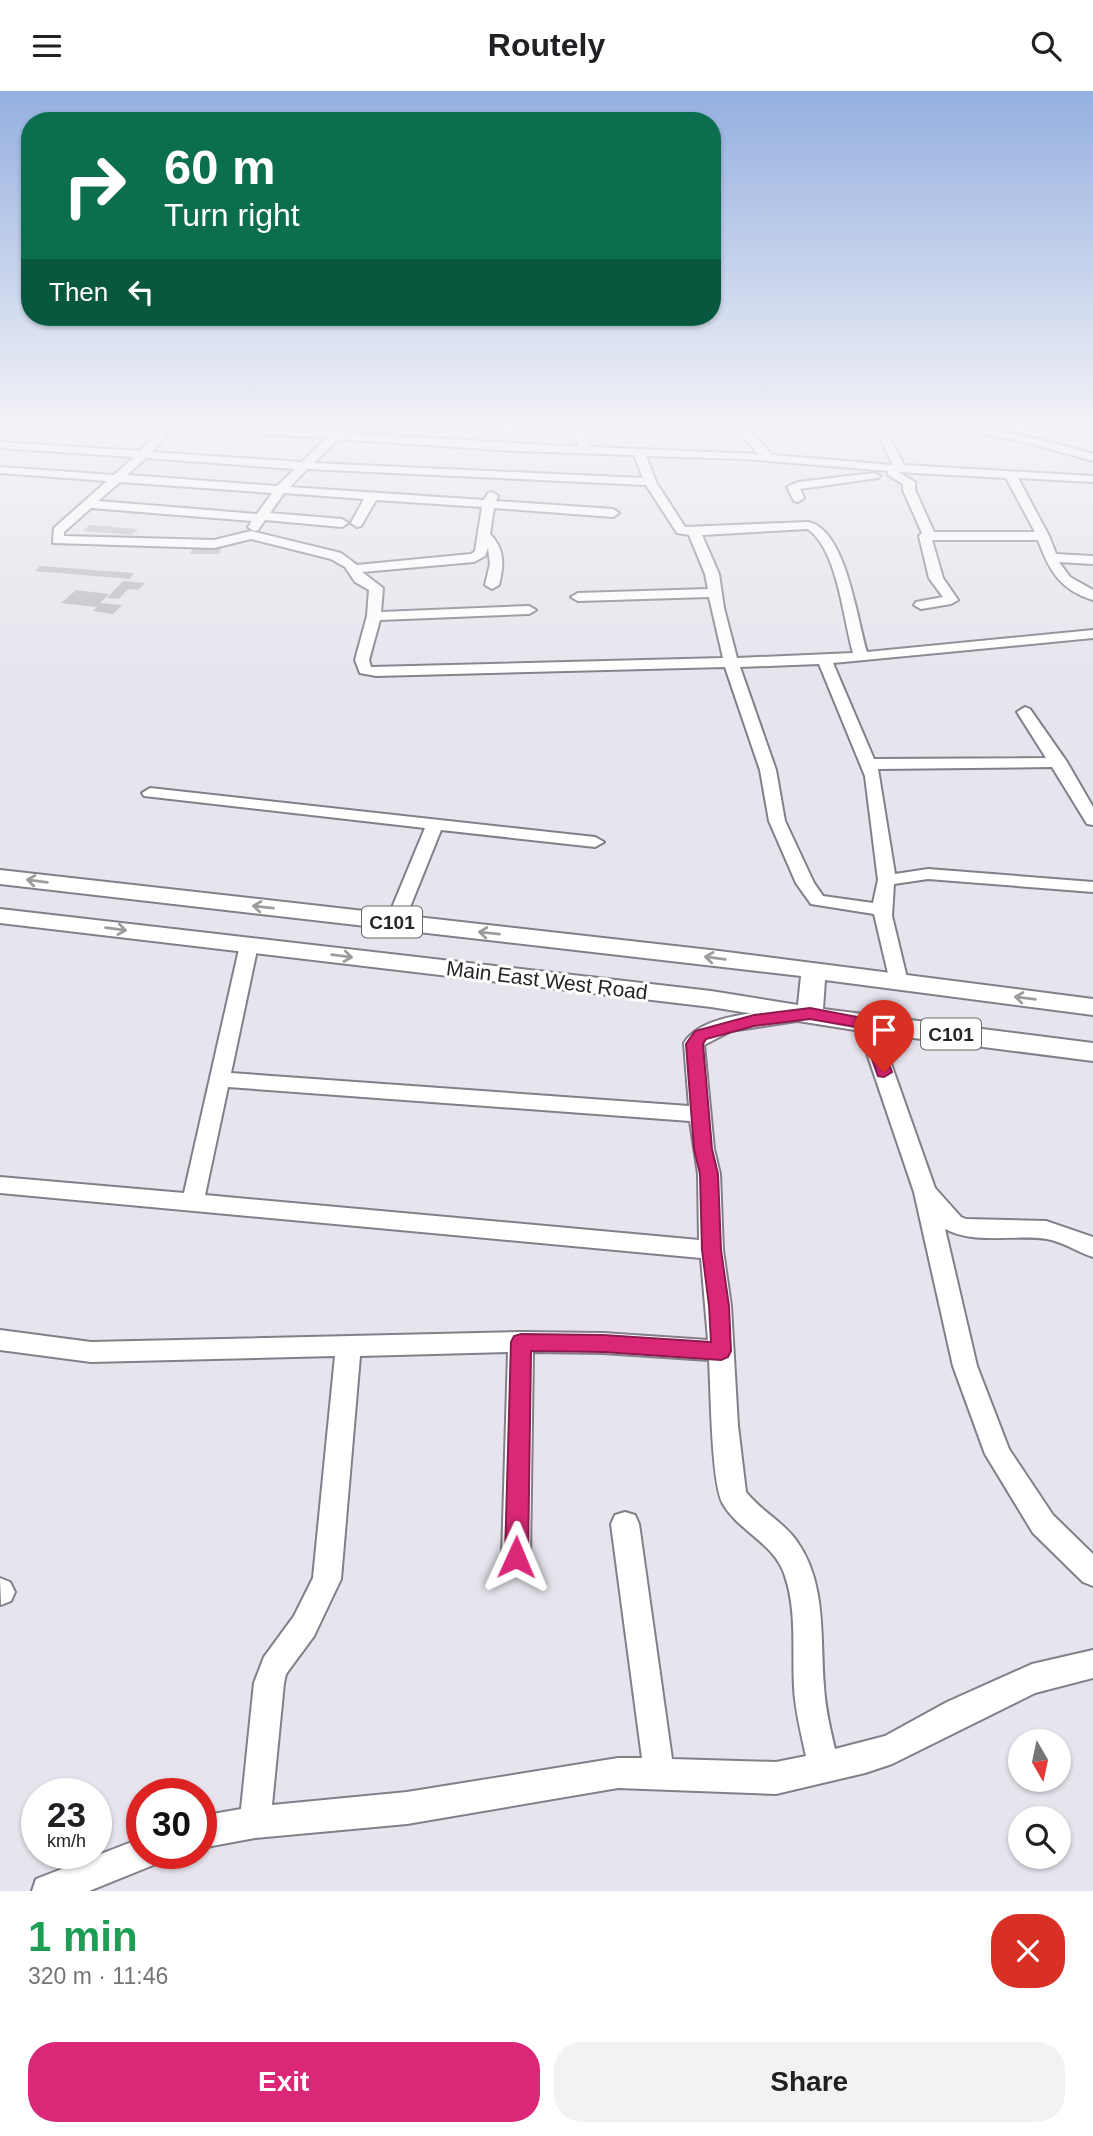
<!DOCTYPE html>
<meta charset="utf-8">
<style>
:root{--surface:#fff;--page:#f2f2f2;--text:#202124;--muted:#757577;--accent:#db2777}
body{margin:0;font-family:Helvetica,sans-serif;background:var(--page);color:var(--text);height:100vh;display:flex;flex-direction:column;font-size:26px;white-space:nowrap}
*{box-sizing:border-box;margin:0}
p{font-size:23px;color:var(--muted)}
.icon{flex:none;width:38px;height:38px;fill:none;stroke:currentColor;stroke-width:2;stroke-linecap:round;stroke-linejoin:round}
.map{position:relative;height:1800px;overflow:hidden}
.sheet{display:flex;flex-direction:column;background:var(--surface);flex:1}
.sheet>*{flex:none}
.guide{position:absolute;left:21px;top:21px;width:700px;height:214px;border-radius:28px;box-shadow:0 2px 5px #0004;background:#0b6e4f;color:#fff;overflow:hidden}
.needle{width:46px;rotate:171deg}
.controls{position:absolute;left:1008px;top:1638px;display:grid;gap:14px}
.controls a{display:grid;place-items:center;width:63px;height:63px;border-radius:50%;background:var(--surface);box-shadow:0 2px 5px #0004;font-size:35px}
.speed{position:absolute;left:21px;top:1687px;display:flex;gap:14px;font-size:35px;font-weight:700;text-align:center}
.speed>*{display:grid;place-content:center;width:91px;height:91px;border-radius:50%;background:var(--surface);box-shadow:0 2px 5px #0004;line-height:1}
.speed small{font-size:18px;font-weight:400}
.speed .limit{border:10px solid #d22;background:#fff;color:#111}
.pin{position:absolute;display:grid;place-items:center;width:60px;height:60px;color:#fff;margin:-72px -30px;border-radius:50% 50% 50% 0;rotate:-45deg;box-shadow:0 0 7px #0007}
.pin .icon{rotate:45deg}
.me{position:absolute;width:77px;margin:-38px;rotate:1deg;stroke-linejoin:round;filter:drop-shadow(0 0 5px #0008)}
.turn{display:flex;align-items:center;gap:24px;height:147px;padding:0 28px;font-size:32px}
.turn .icon{width:91px;height:91px;stroke-width:2.5}
.turn b{display:block;font-size:49px;line-height:60px}
.then{display:flex;align-items:center;height:66px;padding:0 28px;background:#0003;gap:14px;font-size:26px}
.round{display:grid;place-items:center;flex:none;width:74px;height:74px;border-radius:28px;background:var(--page)}
.head{display:flex;align-items:center;justify-content:space-between;height:119px;padding:0 28px}
h1{font-size:42px;font-weight:800;line-height:52px;color:#1e9e55}
.action{display:flex;gap:14px;margin-top:auto;padding:14px 28px}
.action a{flex:1;height:80px;border-radius:28px;background:var(--accent);color:#fff;font-size:28px;font-weight:800;line-height:80px;text-align:center}
.action a+a{background:var(--page);color:var(--text)}
header{display:flex;justify-content:space-between;align-items:center;height:91px;padding:0 28px;background:var(--surface);font-size:32px;font-weight:800}
.map>svg:first-child{display:block}
.building{fill:#bcbac2}
.lines{fill:none;stroke-linecap:round;stroke-linejoin:round}
.minor-casing{stroke:#827f88;stroke-width:4}
.major-casing{stroke:#827f88;stroke-width:4}
.minor{fill:#fff;fill-rule:evenodd}
.major{fill:#fff;fill-rule:evenodd}
.oneway{stroke:#9d9d9e}
.route{fill:#db2777;stroke:#8e194d;stroke-width:2}
.labels{text-anchor:middle;dominant-baseline:central;stroke-width:6;stroke-linejoin:round;paint-order:stroke}
.shield{fill:#fff;stroke:#676668;stroke-width:2}
.shield-label{font-size:19px;font-weight:bold;fill:#262528}
.street-label{font-size:21px;fill:#262528;stroke:#fff}
</style>
<header><svg class="icon" aria-label="menu" viewBox="0 0 24 24"><path d="M4 6h16M4 12h16M4 18h16"/></svg>Routely<svg class="icon" aria-label="search" viewBox="0 0 24 24"><circle cx="10" cy="10" r="6"/><path d="M15 15l6 6"/></svg></header>
<div class="map">
<svg width="1093" height="1800" viewBox="0 0 1093 1800">
<rect width="100%" height="100%" fill="#e7e4ed"/>
<g class="building">
<path d="M89,434L138,438L132,444L83,440Z"/>
<path d="M192,458H221L219,463H190Z"/>
<path d="M40,475L134,482L130,488L35,480Z"/>
<path d="M123,490L145,492L138,499L128,498L119,508L107,507Z"/>
<path d="M76,499L109,503L100,512L122,514L113,523L93,520L97,516L61,512Z"/>
</g>
<g class="lines">
<g class="minor-casing">
<g id="minor">
<path d="M160,338H171L152,361L302,371L326,347L236,341L231,338L332,341L335,338H346L344,342L580,356L571,338H582L591,356L758,363L737,338H748L772,364L893,374L880,347L885,344L890,347L904,374L1093,385V391L1018,387L1049,445L1056,463L1093,465V473L1059,471L1070,486L1093,499V509C1060,499 1049,479 1038,449H932L943,487L958,509L951,513L921,518L914,514L916,511L943,506L929,487L919,445L922,442L903,399V393L888,384V380L746,368L646,365L656,391L685,436L808,431C846,438 857,529 867,561L1093,539V547L833,572L874,668L1046,667L1017,621L1025,616L1030,618L1067,671L1093,716V734L1087,733L1052,676L878,678L895,783L928,778L1093,791V801L928,788L894,793L892,825L908,891L905,895H891L874,823L811,813L796,792L769,730L760,679L725,576L376,585L360,582L355,569L367,525L369,499L355,491L345,476L331,468L251,448L214,457L53,452L54,437L107,390L0,382V376L114,384L134,366L0,357V351L140,360ZM338,348L515,360L634,364L643,387L314,372ZM146,367L295,378L277,395L127,384ZM307,378L646,394L677,442L689,444L705,483L708,498L578,502L571,506L578,510L709,506L723,567L371,576L369,569L380,529L529,523L536,519L529,515L381,521L383,497L362,481L474,471L485,465L488,457L490,473L485,494L492,498L499,494C504,474 505,458 490,443L494,417L613,426L619,422L613,418L496,410L498,405L492,401L488,402L484,409L290,396ZM898,381L1006,387L1035,441H934L915,399V391ZM120,391L272,402L257,423L98,410ZM284,402L364,408L351,432L357,436L361,435L376,409L482,416L475,460L471,463L357,474L341,462L251,440L214,449L64,445V441L91,417L252,430L248,436L254,440L258,439L265,429L342,436L348,432L342,428L270,422ZM808,438C838,460 843,527 853,562L737,567L724,517L719,483L702,444ZM819,573L865,685L878,789L873,812L823,805L814,792L785,730L776,679L740,576Z"/>
<path d="M965,338C1009,338 1051,351 1093,363V370L1036,354Z"/>
<path d="M874,382L880,385L878,387L800,398L804,407L798,411L794,410L787,396L798,391Z"/>
<path d="M150,697L595,746L604,751L595,756L441,739L404,831L395,837L386,831L425,737L144,705L142,702Z"/>
<path d="M249,848L258,854L231,982L689,1015L684,952C703,921 770,921 803,917L810,918L813,923L810,928L731,940L704,954L714,1058L720,1083L723,1159L731,1215L738,1335L746,1401C760,1419 782,1430 796,1449C827,1492 820,1546 824,1595C825,1616 830,1637 835,1658L885,1645L947,1611L1032,1573L1093,1559V1587L1035,1602L892,1673L865,1682L776,1703L618,1697L407,1733L255,1747L201,1757V1725L241,1718L254,1592L264,1566L294,1525L313,1487L335,1265L91,1271L0,1259V1239L91,1251L521,1241L603,1242L708,1249L701,1167L0,1102V1086L184,1102L240,854ZM228,996L690,1030L698,1083L699,1149L205,1104ZM508,1261L502,1466L506,1475L516,1479L526,1475L530,1466L533,1261L603,1262L709,1269C711,1298 711,1392 723,1413C739,1441 775,1452 785,1485C797,1520 792,1559 794,1596C795,1619 801,1642 806,1665L776,1671L672,1668L639,1433L635,1424L625,1421L615,1424L611,1433L642,1667H618L407,1701L272,1714L284,1592L286,1583L314,1545L341,1488L360,1265Z"/>
<path d="M867,926L874,928L877,933L935,1097L961,1126L966,1128L1046,1130L1093,1146V1166C1077,1161 1064,1151 1047,1148C1014,1143 976,1154 945,1138L977,1275L1009,1358L1053,1424L1093,1463V1495L1083,1491L1033,1442L985,1363L953,1275L914,1101L857,933L860,928Z"/>
<path d="M0,1487L10,1491L15,1501L11,1510L1,1514Z"/>
<path d="M142,1747V1762H161L156,1773L89,1800H32L36,1788Z"/>
</g>
</g>
<g class="major-casing">
<path id="major" d="M0,779L719,860L1093,908V924L825,889L823,918L1093,952V970L867,941L711,916L0,832V818L711,900L798,914L801,885L0,793Z"/>
</g>
<use href="#minor" class="minor"/>
<use href="#major" class="major"/>
</g>
<defs><path id="oneway-shaft" d="M-6 0H5M1.5-3L5.5 0L1.5 3" fill="none" stroke-width="1.6" stroke-linecap="round" stroke-linejoin="round" transform="scale(1.75)"/></defs>
<g class="oneway">
<use href="#oneway-shaft" transform="translate(37 790) rotate(-173)"/>
<use href="#oneway-shaft" transform="translate(263 816) rotate(-174)"/>
<use href="#oneway-shaft" transform="translate(116 838) rotate(7)"/>
<use href="#oneway-shaft" transform="translate(489 842) rotate(-174)"/>
<use href="#oneway-shaft" transform="translate(342 865) rotate(7)"/>
<use href="#oneway-shaft" transform="translate(715 867) rotate(-173)"/>
<use href="#oneway-shaft" transform="translate(1025 907) rotate(-173)"/>
</g>
<linearGradient id="sky" x2="0" y2="1"><stop stop-color="#94afe0"/><stop offset="0.57" stop-color="#f4f3f7"/><stop offset="1" stop-color="#f4f3f7" stop-opacity="0"/></linearGradient>
<rect width="1093" height="590" fill="url(#sky)"/>
<path class="route" d="M810,917L873,929L892,981L884,986L878,985L861,937L810,928L754,935L706,948L703,953L712,1058L718,1083L721,1159L729,1215L731,1260L728,1266L721,1269L603,1261L531,1260L528,1466L525,1474L516,1477L508,1474L505,1466L511,1251L514,1245L521,1243L603,1244L711,1251L709,1215L702,1159L700,1083L694,1058L686,953L695,940L754,924Z"/>
<g class="labels">
<g class="shield">
<rect x="362" y="815.5" width="60" height="31" rx="5"/>
<rect x="921" y="927.5" width="60" height="31" rx="5"/>
</g>
<g class="shield-label">
<text x="392" y="831">C101</text>
<text x="951" y="943">C101</text>
</g>
<g class="street-label">
<text transform="translate(547 889) rotate(7)">Main East West Road</text>
</g>
</g>
</svg>
<div class="controls">
<a><svg class="needle" viewBox="-14 -14 28 28"><path d="M0-13l5 13h-10z" fill="#e53935"/><path d="M0 13l5-13h-10z" fill="#757577"/></svg></a>
<a><svg class="icon" aria-label="search" viewBox="0 0 24 24"><circle cx="10" cy="10" r="6"/><path d="M15 15l6 6"/></svg></a>
</div>
<div class="speed"><div>23<small>km/h</small></div><div class="limit">30</div></div>
<div class="pin" style="left:884px;top:981px;background:#d93025"><svg class="icon" aria-label="arrive" viewBox="0 0 24 24"><path d="M6 21V4h12l-3 4 3 4H6"/></svg></div>
<svg class="me" style="left:516px;top:1466px" viewBox="-20 -20 40 40"><path d="M0-17L14 15 0 8-14 15z" fill="#db2777" stroke="#fff" stroke-width="4"/></svg>
<div class="guide">
<div class="turn"><svg class="icon" aria-label="right" viewBox="0 0 24 24"><path d="M7 20v-9h11M14 6l5 5-5 5"/></svg><div><b>60 m</b>Turn right</div></div>
<div class="then">Then<svg class="icon" aria-label="left" viewBox="0 0 24 24"><path d="M17 20v-9H6M10 6l-5 5 5 5"/></svg></div>
</div>
</div>
<section class="sheet">
<div class="head"><div><h1>1 min</h1><p>320 m · 11:46</p></div><a class="round" style="background:#d93025;color:#fff"><svg class="icon" aria-label="close" viewBox="0 0 24 24"><path d="M6 6l12 12M18 6L6 18"/></svg></a></div>
<div class="action"><a>Exit</a><a>Share</a></div>
</section>
